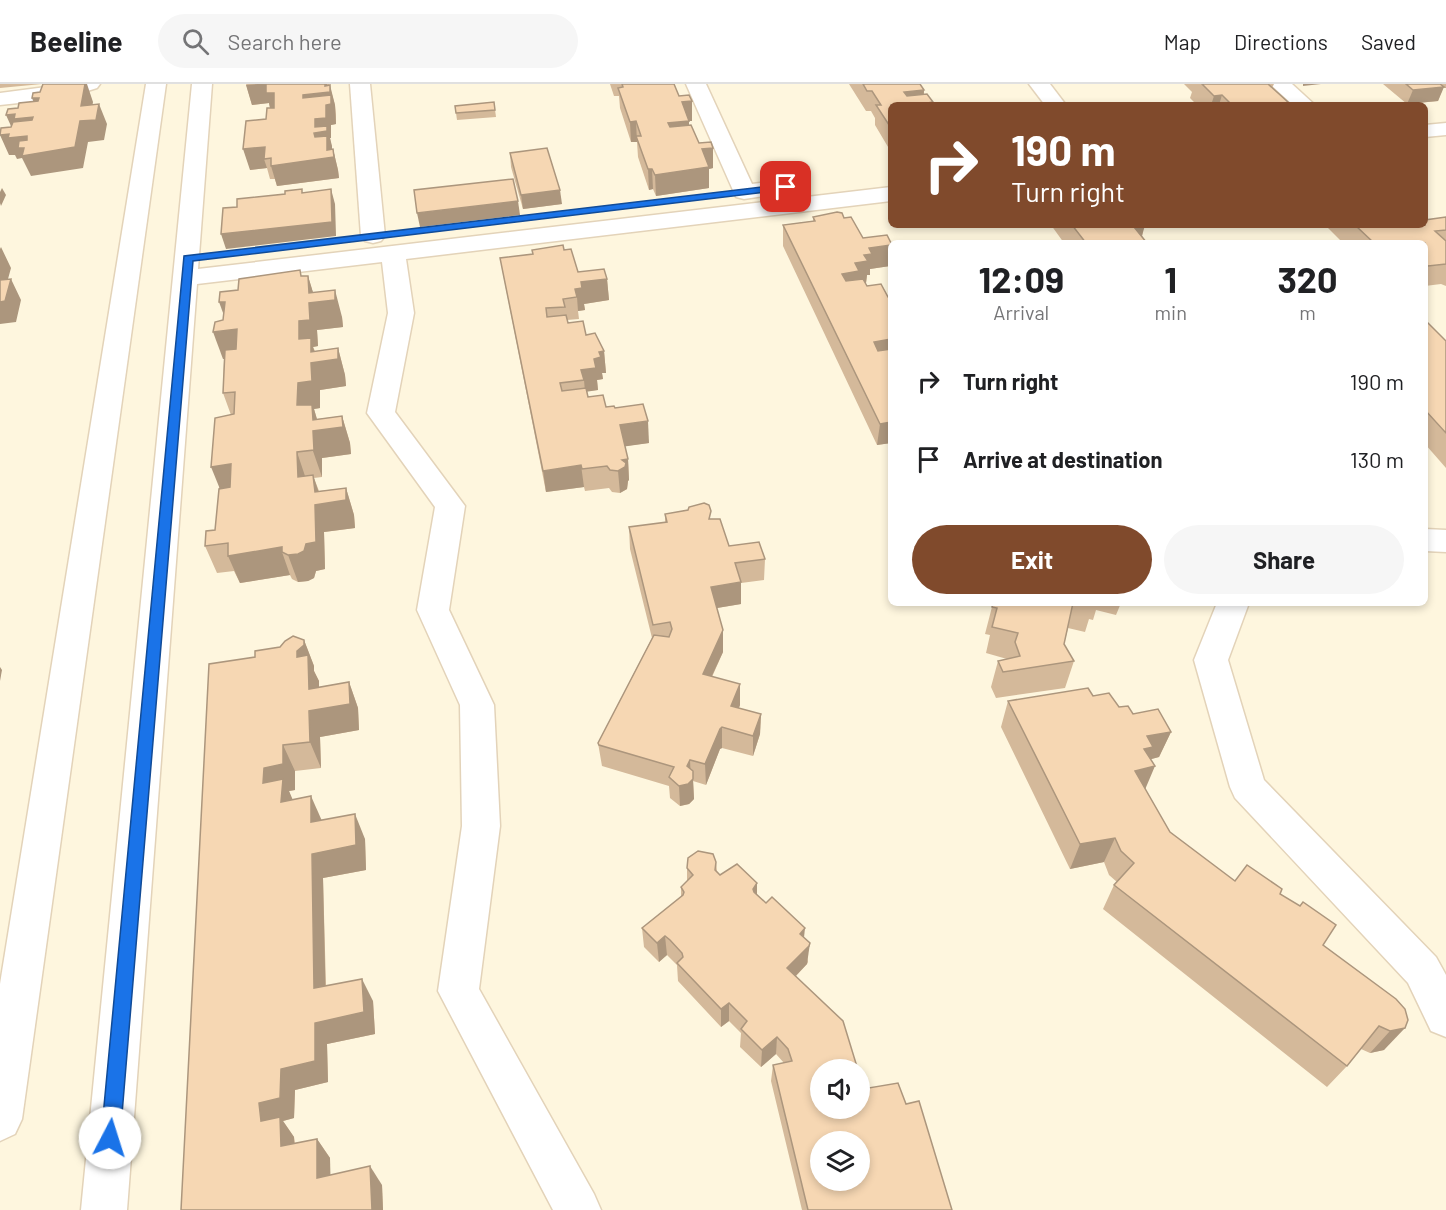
<!DOCTYPE html>
<style>
:root{--surface:#fff;--page:#f6f6f6;--text:#202124;--muted:#757577;--line:#e0e0e0;--accent:#804a2c}
body{margin:0;font-family:Barlow,sans-serif;background:var(--page);color:var(--text);height:100vh;display:flex;flex-direction:column;font-size:22px;white-space:nowrap}
*{box-sizing:border-box;margin:0}
p{font-size:20px;color:var(--muted)}
.icon{flex:none;width:33px;height:33px;fill:none;stroke:currentColor;stroke-width:2;stroke-linecap:round;stroke-linejoin:round}
.map{position:relative;flex:1;overflow:hidden}
.details{position:absolute;left:888px;top:156px;width:540px;height:366px;display:flex;flex-direction:column;background:var(--surface);border-radius:9px;box-shadow:0 3px 9px #0003}
.details>*{flex:none}
.guide{position:absolute;left:888px;top:18px;width:540px;height:126px;border-radius:9px;box-shadow:0 3px 9px #0003;background:#804a2c;color:#fff;overflow:hidden}
.fabs{position:absolute;left:810px;top:975px;display:grid;gap:12px}
.fabs a{display:grid;place-items:center;width:60px;height:60px;border-radius:50%;background:var(--surface);box-shadow:0 3px 9px #0003;font-size:30px}
.pin{position:absolute;display:grid;place-items:center;width:51px;height:51px;color:#fff;margin:-26px;border-radius:12px;box-shadow:0 3px 9px #0006}
.me{position:absolute;width:66px;margin:-33px;rotate:5deg;stroke-linejoin:round;filter:drop-shadow(0 0 4px #0008)}
.turn{display:flex;align-items:center;gap:21px;height:126px;padding:0 24px;font-size:27px}
.turn .icon{width:78px;height:78px;stroke-width:2.5}
.turn b{display:block;font-size:42px;line-height:51px}
.eta{display:flex;justify-content:space-evenly;align-items:center;height:102px;text-align:center}
.eta b{font-size:36px;font-weight:700;line-height:42px}
.action{display:flex;gap:12px;margin-top:auto;padding:12px 24px}
.action a{flex:1;height:69px;border-radius:36px;background:var(--accent);color:#fff;font-size:24px;font-weight:700;line-height:69px;text-align:center}
.action a+a{background:var(--page);color:var(--text)}
ul{padding:0;list-style:none}
li{display:flex;align-items:center;gap:18px;height:78px;padding:0 24px}
li div{flex:1}
li b{display:block;font-size:22px}
li em{font-style:normal}
header{display:flex;align-items:center;gap:36px;box-sizing:border-box;height:84px;padding:0 30px;background:var(--surface);border-bottom:2px solid var(--line)}
header strong{font-size:28px}
nav{display:flex;gap:33px;margin-inline-start:auto;font-size:21px}
.search{width:420px;height:54px;background:var(--page);display:flex;align-items:center;gap:15px;box-sizing:border-box;padding:0 21px;border-radius:33px;color:var(--muted);font-size:22px}
.map>svg:first-child{display:block}
.lines{fill:none;stroke-linecap:round;stroke-linejoin:round}
.minor-casing{stroke:#e3d3b9;stroke-width:3}
.minor{fill:#fff;fill-rule:evenodd}
.wall{fill:#d4b99a}
.shaded-wall{fill:#ac967d}
.building{fill:#f6d7b3;stroke:#ac967d;stroke-width:1.5;fill-rule:evenodd}
.route{fill:#1a73e8;stroke:#114b97;stroke-width:1.5}
</style>
<header>
<strong>Beeline</strong>
<div class="search"><svg class="icon" aria-label="search" viewBox="0 0 24 24"><circle cx="10" cy="10" r="6"/><path d="M15 15l6 6"/></svg>Search here</div>
<nav><a>Map</a><a>Directions</a><a>Saved</a></nav>
</header>
<div class="map">
<svg width="1446" height="1126" viewBox="0 0 1446 1126">
<rect width="100%" height="100%" fill="#fef6de"/>
<g class="lines">
<g class="minor-casing">
<g id="minor">
<path d="M69,0H100L97,4L65,14L0,21V9Z"/>
<path d="M146,0H166L22,1035L15,1050L0,1057V900Z"/>
<path d="M192,0H212L198,185L891,103V117L406,175L414,229L395,328L465,422L449,526L494,621L500,742L479,905L594,1110L601,1126H553L438,907L462,742L460,621L417,526L435,423L367,329L388,229L382,178L197,200L127,1126H81Z"/>
<path d="M350,0H370L385,152L381,157L373,159L365,157L361,152Z"/>
<path d="M686,0H706L752,100L783,96L791,98L794,103L791,108L744,115L736,113Z"/>
<path d="M1029,0H1050L1066,21H1045Z"/>
<path d="M1270,0H1292L1315,21H1293Z"/>
<path d="M1446,39V51L1425,53V41Z"/>
<path d="M1425,445L1446,446V468L1425,467Z"/>
<path d="M1217,519H1249L1228,576L1264,696L1436,873L1446,891V953L1431,947L1408,899L1235,714L1230,703L1194,576Z"/>
</g>
</g>
<use href="#minor" class="minor"/>
</g>
<g class="wall">
<path d="M0,0H42L0,4Z"/>
<path d="M246,0H329L335,21L336,31V40L331,41V54H330L332,65H333L338,86L339,94L277,102L275,95H270L267,84L250,86L270,24L269,19L252,21Z"/>
<path d="M610,0H674L679,12L692,17V37H689V41L699,59L713,64V84L709,85V104L656,112L653,105L649,106L638,73L637,58H631L620,24L619,12H614Z"/>
<path d="M849,0H920L924,6V10L891,21V68L875,41V34L871,27H866Z"/>
<path d="M1184,0H1274L1272,4L1289,19L1288,21H1197L1190,14L1192,8Z"/>
<path d="M1383,0H1446V4H1443L1438,17L1407,20Z"/>
<path d="M494,18L496,33L457,36L455,22Z"/>
<path d="M510,69L562,120L523,125L511,83Z"/>
<path d="M813,133L844,134L890,182L870,185V191H867L866,199H865L867,202L888,213H891V359L877,361L783,162V141L813,137Z"/>
<path d="M1446,133V202L1441,200L1425,202V159H1343L1325,141H1425Z"/>
<path d="M1051,141H1144L1142,152L1147,159H1064Z"/>
<path d="M564,166L578,188L607,195L609,216L584,220L585,226L578,227L579,235L567,236L568,239L586,251L604,267L606,289H602L603,295L597,296L598,306L587,307L588,313L606,323L615,324L649,359L625,362L628,375L629,396L628,397L627,405L620,409L612,408L609,404L585,407L584,403L546,408L504,195L500,174Z"/>
<path d="M302,192H308L313,209L342,233L343,243L317,246L318,262L313,263L315,267L338,264L345,291L346,302L320,306V324L314,325L317,335L342,332L350,359L351,370L322,374V393L314,394L319,407L346,404L354,431L355,444L324,448L325,485L316,487L314,494L308,497L298,498L292,495L290,491L240,499L234,487L217,489L205,462L215,446L219,405L231,331L223,309L224,275H223V236L238,206Z"/>
<path d="M1425,236L1446,257V384L1425,360Z"/>
<path d="M665,430L711,435L729,462L765,475L764,496L741,499V520L717,524L723,568L712,593L740,600V621L739,624L761,630L760,650L753,672L722,664L720,665L706,701L693,697L694,715L689,720L680,722L670,714L669,702L602,682L598,659L652,554L630,465L629,443L665,439Z"/>
<path d="M993,519H1121L1116,531L1096,526L1093,536L1089,535L1085,548L1068,544L1064,560L1074,577L1065,604L996,614L991,603L998,577L1007,575L986,569L990,551L985,550Z"/>
<path d="M304,556L314,582V587L319,597V603L349,598L358,624L359,646L320,653L321,684L295,687V706L289,707L292,716L321,736L365,755L366,786L323,794L326,902L373,917L375,950L327,960L328,998L295,1006L294,1034L283,1037L294,1053L295,1059L317,1055L330,1074V1091L382,1101L383,1126H181L255,573L280,563Z"/>
<path d="M1093,612L1171,648L1159,673L1151,675L1145,705L1170,748L1235,797L1280,810L1323,861L1405,925L1384,966L1370,969L1361,965L1347,982L1327,1003L1103,825L1114,801L1117,798L1109,791L1104,778L1070,785L1001,643L1008,617Z"/>
<path d="M716,778L717,787L720,791L757,811L804,854L808,878L807,880L796,892L863,1005L906,1020L952,1126H802L771,997L773,981L784,979L776,970L761,983L740,963L741,949L729,937L721,943L678,897L677,881L667,871L659,878L644,863L642,844L681,813V803L687,797V784Z"/>
</g>
<g class="shaded-wall">
<path d="M85,0H87L93,18L90,36L99,20L107,40L104,56L88,58L83,84L31,92L22,74L17,75L15,71H9L0,51L9,50L15,51L6,31L81,22Z"/>
<path d="M258,0H267L274,9L280,28L271,29L269,19L252,21L246,1Z"/>
<path d="M325,0H327L329,8L330,1L335,21L336,40L331,41V54H330L332,62V68L333,65L338,86L339,94L277,102L271,82L315,53V35L303,14V11Z"/>
<path d="M1303,0H1321L1303,2Z"/>
<path d="M1444,3L1438,17L1407,20L1413,6Z"/>
<path d="M924,6L923,21H903L904,8Z"/>
<path d="M1222,11L1219,21H1211L1214,12Z"/>
<path d="M32,14H39L40,34Z"/>
<path d="M692,17V37H689V57L669,59L668,39L682,18Z"/>
<path d="M636,37L637,58H631L630,38Z"/>
<path d="M265,63L264,75L267,84L250,86L243,65Z"/>
<path d="M713,64V84L709,85V104L656,112L655,91L702,65Z"/>
<path d="M648,85H652L653,105L649,106Z"/>
<path d="M2,104L6,111L1,122L0,119V108Z"/>
<path d="M331,105L335,120L336,152L226,165L221,150Z"/>
<path d="M560,106L562,120L523,125L521,111Z"/>
<path d="M518,117L520,131L420,143L417,129Z"/>
<path d="M1135,141H1145L1140,159H1129Z"/>
<path d="M891,161L890,182L870,185V191H867L866,199L858,200L840,211L842,190L855,179L864,171L869,164Z"/>
<path d="M1,163L11,184L2,217L11,195L21,216L16,238L0,240V165Z"/>
<path d="M308,192L316,218L335,206L342,233L343,243L317,246L318,262L313,263L318,278L338,264L345,291L346,302L320,306V324L314,325L320,346L342,332L350,359L351,370L322,374V393L297,321L298,299L311,268L299,255V237L309,209Z"/>
<path d="M607,195L609,216L584,220L585,226L578,227L577,213L575,205L581,198Z"/>
<path d="M219,218H225L229,245Z"/>
<path d="M237,245L246,272L223,275L213,248Z"/>
<path d="M891,251V276L871,279L874,258Z"/>
<path d="M604,267L606,289H602L603,295L597,296L598,306L585,308L584,296L581,286L594,275L599,268Z"/>
<path d="M648,337L649,359L621,363L620,341Z"/>
<path d="M891,338V359L877,361L880,340Z"/>
<path d="M297,368L306,395L298,393Z"/>
<path d="M628,375L629,396L628,397L627,405L620,409L618,387L622,376Z"/>
<path d="M231,380L242,407L222,410L211,383Z"/>
<path d="M581,381L584,403L546,408L543,387Z"/>
<path d="M313,391L322,418L346,404L354,431L355,444L324,448L325,485L316,487L314,494L308,497L298,498L288,471L315,408Z"/>
<path d="M282,463V468L290,491L240,499L228,472Z"/>
<path d="M741,498V520L711,525V503Z"/>
<path d="M723,546V568L703,611V590Z"/>
<path d="M304,556L314,582V587L319,597V626L349,598L358,624L359,646L320,653L321,684L310,658L309,605L297,573V567Z"/>
<path d="M0,583L2,586L0,597Z"/>
<path d="M740,600V621L731,643V622Z"/>
<path d="M761,630L760,650L753,672V652Z"/>
<path d="M722,643V664L720,665L706,701L705,680L720,645Z"/>
<path d="M1171,648L1159,673L1148,676L1155,682L1144,708L1124,713L1147,652Z"/>
<path d="M283,661L295,687V706L289,707L295,721L293,743L263,699L264,684Z"/>
<path d="M690,676L691,697L693,695L694,715L689,720L680,722L679,702Z"/>
<path d="M311,712L322,737L311,738Z"/>
<path d="M355,730L365,755L366,786L323,794L326,927L314,904L312,770Z"/>
<path d="M1115,754L1104,778L1070,785L1080,760Z"/>
<path d="M757,799V819L753,805Z"/>
<path d="M805,844L803,863L800,850Z"/>
<path d="M665,852L667,871L659,878L657,859Z"/>
<path d="M810,859L807,880L786,902L787,884Z"/>
<path d="M362,895L373,917L375,950L327,960L328,998L295,1006L294,1034L283,1037L294,1053L295,1081L261,1037L259,1019L281,985L315,939Z"/>
<path d="M729,919V937L721,943V925Z"/>
<path d="M1405,944L1384,966L1370,969L1390,947Z"/>
<path d="M777,953L776,970L761,983L762,966Z"/>
<path d="M317,1055L330,1074L331,1112L317,1094Z"/>
<path d="M370,1082L382,1101L383,1126H372Z"/>
</g>
<g class="building">
<path d="M43,0H85L81,22L99,20L96,36L80,37L75,63L22,72L24,64H18L19,57L27,56V52L8,54L9,50L0,51L1,44L11,43L13,38L32,36L33,33L14,35L15,30L6,31L8,25L18,24L19,19L38,17L39,14H32L33,9L40,8Z"/>
<path d="M266,0H325V2L330,1V8L303,11V14L331,11V20L326,21V34L315,35V43L327,42V47L314,49L315,53L327,52V66L333,65L334,73L271,82V74L264,75L265,63L243,65L246,37L266,35L267,24H274V9H266Z"/>
<path d="M622,0H674L679,12L689,11L692,17L682,18L689,37L668,39L670,43L691,41L699,59L711,58L713,64L702,65L709,83L655,91L652,85H648L636,52H641L636,37L630,38L618,4L623,3Z"/>
<path d="M863,0H920L924,6L904,8L907,12L927,10L933,18L927,19L928,21H891V44L876,21H881L872,7H867Z"/>
<path d="M1202,0H1268L1289,19L1272,21H1232L1222,11L1214,12Z"/>
<path d="M1406,0H1440L1444,3L1413,6Z"/>
<path d="M494,18L495,26L456,29L455,22Z"/>
<path d="M547,64L560,106L521,111L510,69Z"/>
<path d="M513,95L518,117L417,129L414,106Z"/>
<path d="M302,105V109L331,105L332,138L221,150L223,124L237,123V115L285,110V107Z"/>
<path d="M837,128L842,129L844,134L851,133L863,154L887,151L891,159V161L869,164L872,170L864,171L868,177L855,179L859,187L842,190L846,197L863,195L867,202L881,200L888,213H891V255L874,258L878,267L891,265V338L880,340L783,141L815,137L813,133Z"/>
<path d="M1446,133V146L1435,147L1446,157V180L1428,182L1425,178V159H1374L1355,141H1425V136Z"/>
<path d="M1072,141H1144L1134,143L1147,159H1086Z"/>
<path d="M563,161L564,166L571,165L578,188L604,185L607,195L581,198L582,204L575,205L577,213L563,215L565,223L546,224L547,233L566,231L568,239L583,237L586,251L595,249L604,267L599,268L601,273L594,275L596,284L581,286L584,296L560,299L562,307L586,304L588,313L603,311L606,323L614,322L615,324L643,320L648,337L620,341L628,375L622,376L626,379L625,383L618,387L610,386L607,382L582,385L581,381L543,387L500,174L533,170L532,166Z"/>
<path d="M300,186L301,192H308L309,209L335,206V216L309,219L310,236L299,237V255L311,254V268L338,264V275L311,279L312,297L298,299L297,321H312L313,336L342,332L343,343L313,347L314,366L297,368L298,393L313,391L315,408L346,404V416L315,421L316,458L306,460L304,467L298,470L288,471L282,468V463L228,472V459L205,462L206,447L215,446L219,405L230,403L231,380L211,383L215,334L234,330L235,308L223,309L225,266L236,265L237,245L213,248L215,238L223,236L225,218H219L220,208L238,206L239,195Z"/>
<path d="M11,195L5,217L0,218V196Z"/>
<path d="M1425,236L1446,257V349L1425,326Z"/>
<path d="M704,419L709,421L711,427L709,435H720L729,462L759,458L765,475L735,479L741,498L711,503L723,546L703,590L740,600L731,622L761,630L753,652L722,643L720,645L705,680L690,676L687,682L693,687V695L688,700L679,702L669,693L674,683L599,661L598,659L654,551L669,553L672,545L670,538L653,541L629,443L667,438L665,430L688,426L689,423Z"/>
<path d="M993,519H1073L1064,560L1074,577L1003,588L998,577L1020,572L1015,558L1018,549L992,543L997,524L992,523Z"/>
<path d="M293,552L304,556V561L297,567V573L308,571L309,605L349,598L350,620L309,627L310,658L283,661V680L264,684L263,699L283,695L281,718L311,712V738L355,730L356,761L312,770L314,904L362,895L364,928L315,939V977L281,985L280,1014L259,1019L261,1037L280,1033L281,1062L317,1055V1094L370,1082L372,1126H181L209,580L255,573V567L280,563L285,557Z"/>
<path d="M1088,604L1093,612L1109,609L1119,623L1128,622L1133,630L1158,625L1171,648L1147,652L1153,663L1144,665L1155,682L1135,687L1170,748L1235,797L1247,781L1282,805L1280,810L1300,822L1303,818L1336,841L1323,861L1396,915L1405,925L1408,936L1405,944L1390,947L1379,942L1347,982L1114,801L1134,779L1121,767L1115,754L1080,760L1008,617Z"/>
<path d="M698,767L713,770L716,778L715,786L720,791L737,780L757,799L753,805L754,808L766,819L772,813L805,844L800,850L810,859L809,862L787,884L843,937L858,986H820V1024H860V992L863,1005L898,999L906,1020L919,1017L952,1126H808L773,981L792,977L788,965L777,953L762,966L741,945L747,937L729,919L721,925L677,879L683,873L682,869L670,856L665,852L657,859L642,844L683,811L684,808L681,803L693,791L687,784L688,774ZM820,1058H860V1096H820Z"/>
</g>
<path class="route" d="M786,100L790,101V105L193,177L120,1054L117,1061L110,1064L104,1061L101,1054L184,172Z"/>
</svg>
<div class="fabs">
<a><svg class="icon" aria-label="sound" viewBox="0 0 24 24"><path d="M4 9h4l5-4v14l-5-4H4zM17 9q2 3 0 6"/></svg></a>
<a><svg class="icon" aria-label="layers" viewBox="0 0 24 24"><path d="M12 4l9 5-9 5-9-5zM3 14l9 5 9-5"/></svg></a>
</div>
<div class="pin" style="left:786px;top:103px;background:#d93025"><svg class="icon" aria-label="arrive" viewBox="0 0 24 24"><path d="M6 21V4h12l-3 4 3 4H6"/></svg></div>
<svg class="me" style="left:110px;top:1054px" viewBox="-20 -20 40 40"><circle r="19" fill="#fff"/><path d="M0-13L10 11 0 6-10 11z" fill="#1a73e8"/></svg>
<div class="guide">
<div class="turn"><svg class="icon" aria-label="right" viewBox="0 0 24 24"><path d="M7 20v-9h11M14 6l5 5-5 5"/></svg><div><b>190 m</b>Turn right</div></div>
</div>
<section class="details">
<div class="eta">
<div><b>12:09</b><p>Arrival</p></div>
<div><b>1</b><p>min</p></div>
<div><b>320</b><p>m</p></div>
</div>
<ul>
<li><svg class="icon" aria-label="right" viewBox="0 0 24 24"><path d="M7 20v-9h11M14 6l5 5-5 5"/></svg><div><b>Turn right</b></div><em>190 m</em></li>
<li><svg class="icon" aria-label="arrive" viewBox="0 0 24 24"><path d="M6 21V4h12l-3 4 3 4H6"/></svg><div><b>Arrive at destination</b></div><em>130 m</em></li>
</ul>
<div class="action"><a>Exit</a><a>Share</a></div>
</section>
</div>
